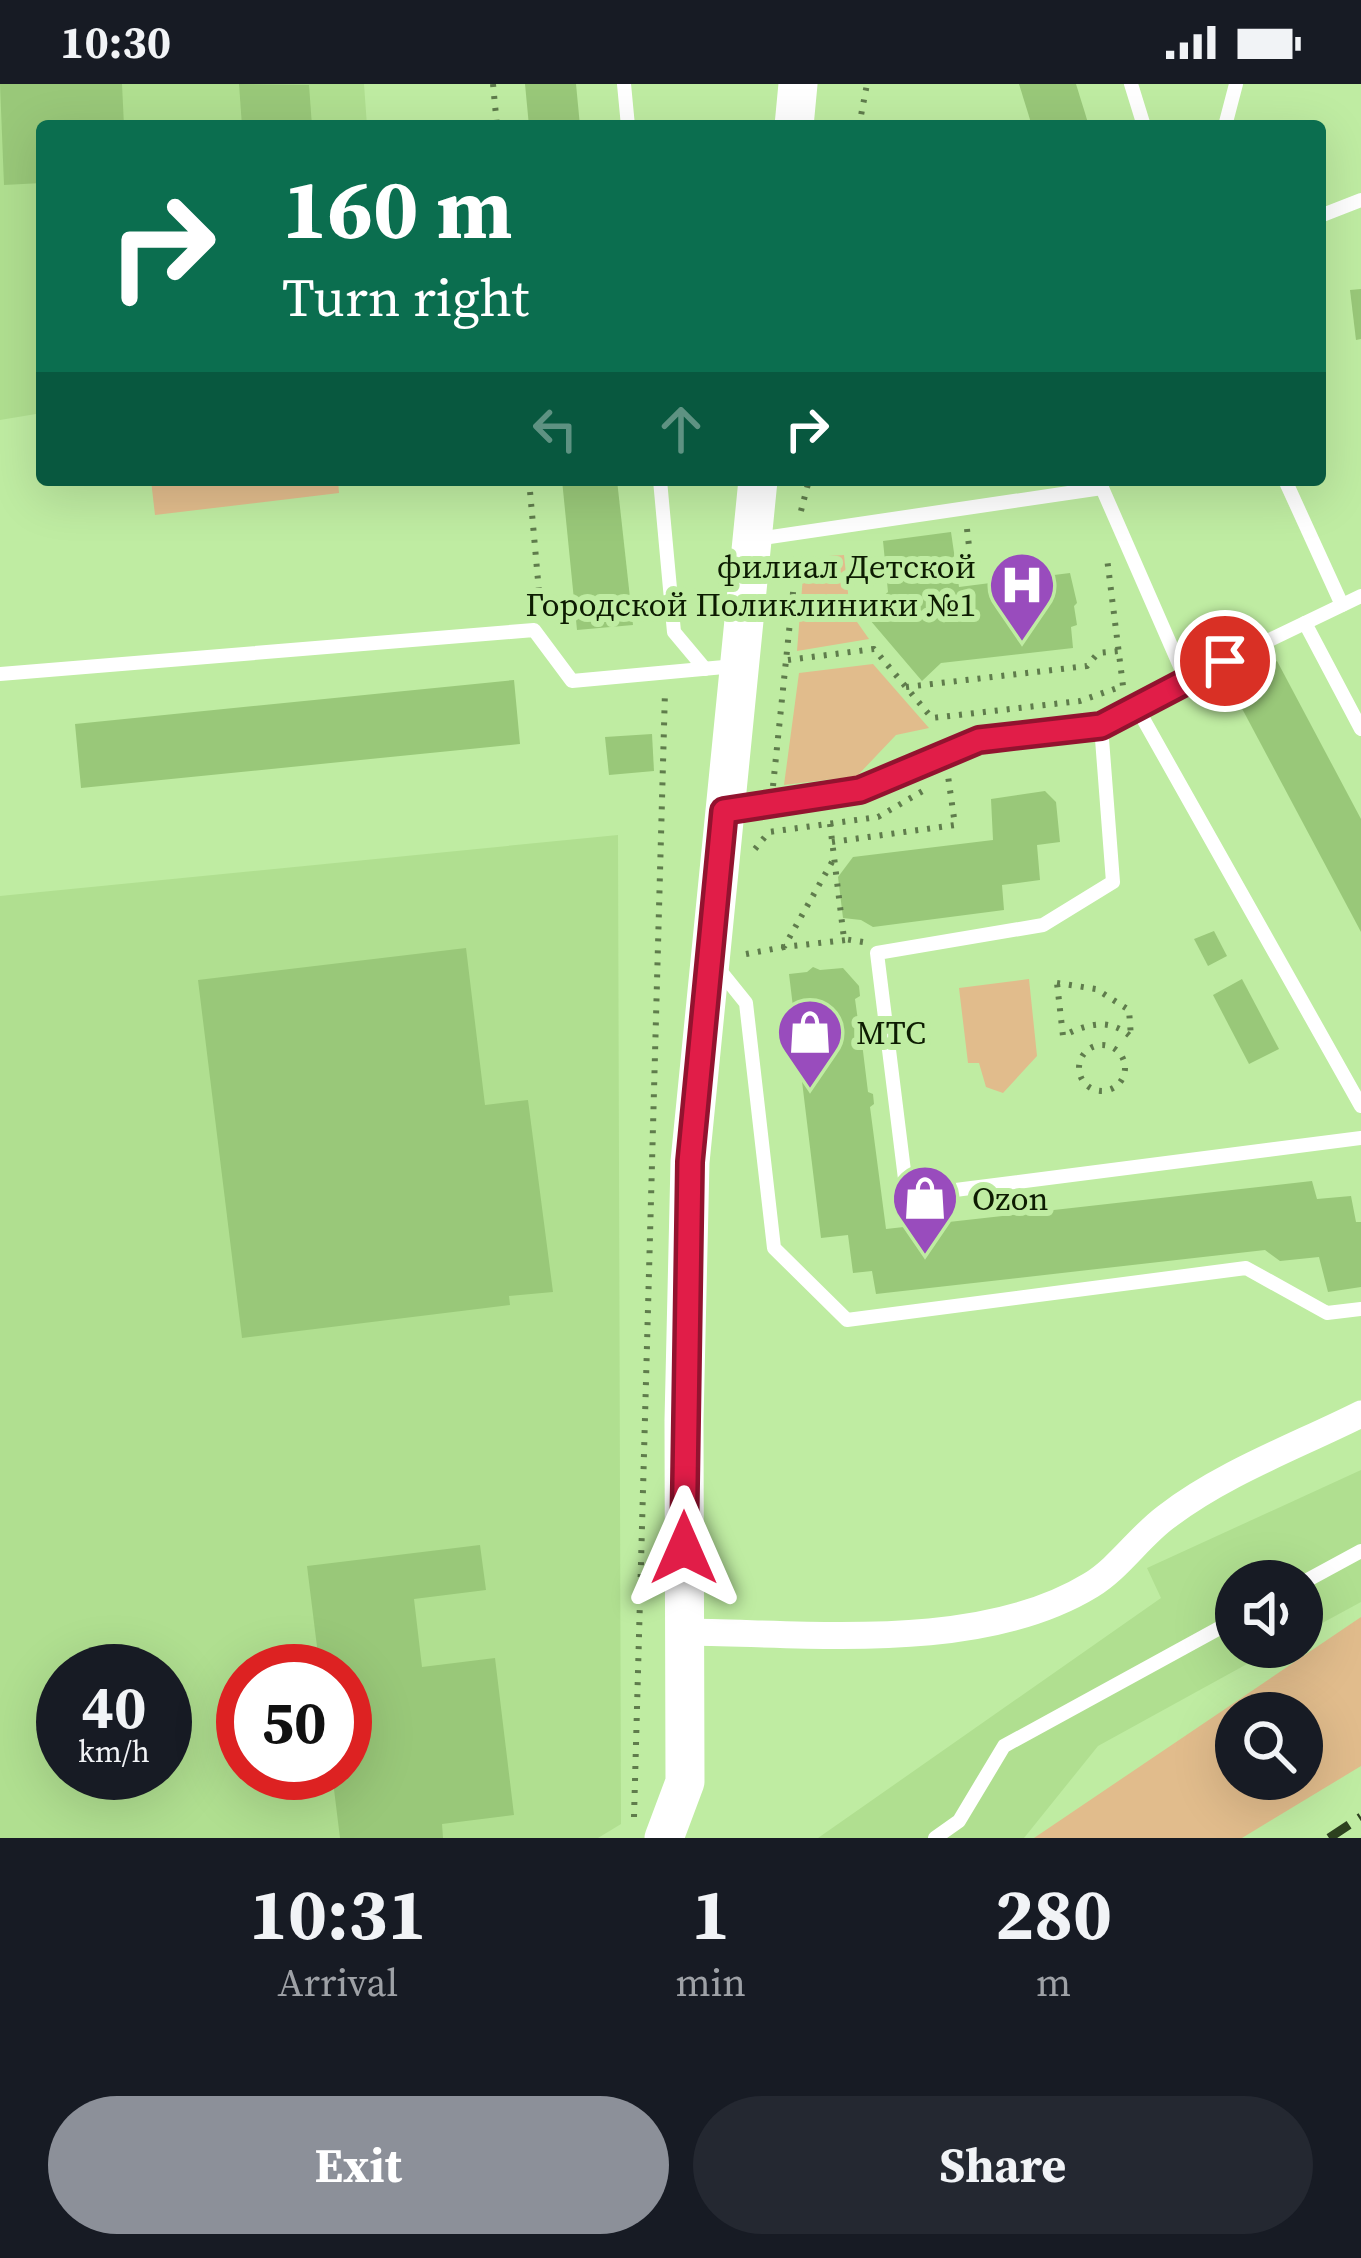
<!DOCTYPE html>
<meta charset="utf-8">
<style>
:root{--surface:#171b24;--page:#242831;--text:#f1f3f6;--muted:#9ea1a6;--accent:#8c9099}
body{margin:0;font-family:"Source Serif 4",serif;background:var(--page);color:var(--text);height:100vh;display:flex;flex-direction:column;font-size:45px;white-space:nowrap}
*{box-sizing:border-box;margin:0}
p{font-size:39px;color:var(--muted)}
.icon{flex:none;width:66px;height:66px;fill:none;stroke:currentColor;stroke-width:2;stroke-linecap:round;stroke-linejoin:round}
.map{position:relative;height:1754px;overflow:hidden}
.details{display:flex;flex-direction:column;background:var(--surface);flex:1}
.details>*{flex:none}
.top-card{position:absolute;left:36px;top:36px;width:1290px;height:366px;border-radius:12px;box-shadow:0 12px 48px #0002;background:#0b6e4f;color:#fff;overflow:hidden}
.fabs{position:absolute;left:1215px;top:1476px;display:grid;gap:24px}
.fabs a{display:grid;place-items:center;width:108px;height:108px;border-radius:50%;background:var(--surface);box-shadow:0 12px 48px #0002;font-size:60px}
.speed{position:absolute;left:36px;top:1560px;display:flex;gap:24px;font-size:60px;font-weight:700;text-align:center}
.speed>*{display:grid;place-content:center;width:156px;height:156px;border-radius:50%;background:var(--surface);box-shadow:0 12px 48px #0002;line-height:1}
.speed small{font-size:30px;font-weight:400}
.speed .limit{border:18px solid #d22;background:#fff;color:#111}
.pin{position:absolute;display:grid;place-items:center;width:102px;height:102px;color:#fff;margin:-51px;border:6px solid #fff;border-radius:50%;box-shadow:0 3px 12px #0007}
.me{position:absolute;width:132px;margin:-66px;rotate:0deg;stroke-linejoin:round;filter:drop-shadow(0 0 9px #0008)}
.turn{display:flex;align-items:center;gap:42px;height:252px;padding:0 48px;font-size:54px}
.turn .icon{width:156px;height:156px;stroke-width:2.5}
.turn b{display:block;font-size:84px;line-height:102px}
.lanes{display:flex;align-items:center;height:114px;padding:0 48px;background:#0003;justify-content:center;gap:60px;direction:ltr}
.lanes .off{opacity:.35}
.eta{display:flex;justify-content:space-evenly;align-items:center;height:204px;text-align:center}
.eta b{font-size:72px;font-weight:700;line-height:84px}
.cta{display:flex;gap:24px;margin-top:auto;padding:24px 48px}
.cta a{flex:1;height:138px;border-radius:72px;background:var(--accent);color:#fff;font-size:48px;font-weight:700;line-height:138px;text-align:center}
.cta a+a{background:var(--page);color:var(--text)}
.status{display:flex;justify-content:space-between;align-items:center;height:84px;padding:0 60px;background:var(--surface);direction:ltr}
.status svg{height:33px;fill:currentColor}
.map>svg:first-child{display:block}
.built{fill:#b0df90;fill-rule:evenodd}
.green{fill:#e1bc8c;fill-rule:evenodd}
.building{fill:#99c879}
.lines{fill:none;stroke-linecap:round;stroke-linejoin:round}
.path{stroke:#5f7c4c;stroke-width:6;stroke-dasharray:3 9;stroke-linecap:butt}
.service{stroke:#fff;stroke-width:14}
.minor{stroke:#fff;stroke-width:27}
.secondary{stroke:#fff;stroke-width:39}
.rail{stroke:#2d411f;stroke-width:9;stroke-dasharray:24 12;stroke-linecap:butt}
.route-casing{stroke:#92132f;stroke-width:30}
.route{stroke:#e11d48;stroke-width:21}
.labels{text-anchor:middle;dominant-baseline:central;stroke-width:12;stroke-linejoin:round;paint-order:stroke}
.poi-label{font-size:33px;fill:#0d1c02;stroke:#bfeca2;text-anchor:start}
</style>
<div class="status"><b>10:30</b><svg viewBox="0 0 49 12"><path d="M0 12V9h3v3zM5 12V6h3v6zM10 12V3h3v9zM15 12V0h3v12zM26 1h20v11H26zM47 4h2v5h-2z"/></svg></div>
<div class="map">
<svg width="1361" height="1754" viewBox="0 0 1361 1754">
<rect width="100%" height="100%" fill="#bfeca2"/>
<g class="built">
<path d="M0,0H364L367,42H42V329L0,336Z"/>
<path d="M618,751L621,1740L598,1754H0V812ZM63,1587H165V1689H63ZM243,1587H345V1689H243Z"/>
<path d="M1361,1386V1518L1302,1550V1497H1236V1563H1278L1098,1662L1024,1754H818L1161,1514L1147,1484Z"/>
</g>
<g class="green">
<path d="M151,396H338L339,409L155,431Z"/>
<path d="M844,471L850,528L869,555L797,567L803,492L829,472Z"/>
<path d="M873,580L929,644L896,651L857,692L784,701L799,589Z"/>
<path d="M1029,895L1037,972L1003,1009L986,1003L979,979H968L959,904Z"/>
<path d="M1361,1533V1682L1242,1754H1034ZM1302,1629V1695H1236V1629Z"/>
</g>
<g class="building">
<path d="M0,0H122L124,42H42V99L4,101Z"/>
<path d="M239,0L309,1L312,42H242Z"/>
<path d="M525,0H576L580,42H529Z"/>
<path d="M1019,0H1076L1089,42H1032Z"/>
<path d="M1361,205V255L1356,256L1350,206Z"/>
<path d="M562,396H617L633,541L577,546Z"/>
<path d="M951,448L959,503L1070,489L1077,519L1074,522L1077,541L1071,543L1073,564L941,579L922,597L864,529L888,508L883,457Z"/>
<path d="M1277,577L1361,735V848L1230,602Z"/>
<path d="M514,596L520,660L81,704L75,640Z"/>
<path d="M652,650L654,687L609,691L605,653Z"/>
<path d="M1045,707L1056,718L1060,758L1037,761L1040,796L1002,801L1004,826L873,843L861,836L843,834L838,793L853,773L993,756L991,715Z"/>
<path d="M1214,847L1227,872L1208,882L1194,855Z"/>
<path d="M466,864L485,1021L528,1016L553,1208L509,1212L510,1221L242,1254L198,896Z"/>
<path d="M813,883L820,886L843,884L859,902L860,912L855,915L859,944L865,946L866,956L862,959L868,1008L873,1010L874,1020L870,1023L886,1145L1312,1097L1317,1115L1351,1112L1356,1138H1361V1203L1328,1208L1319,1173L1280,1177L1265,1166L876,1210L872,1187L853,1189L848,1151L821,1154L789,890L807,888Z"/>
<path d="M1242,895L1279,965L1249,980L1213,911Z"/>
<path d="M480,1461L486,1506L414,1515L422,1583L495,1574L514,1731L442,1740L443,1754H340L332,1689H345V1587H320L307,1482Z"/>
</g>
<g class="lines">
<g class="path">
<path d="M493,0L497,42"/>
<path d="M859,42L867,0"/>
<path d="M529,396L541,530"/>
<path d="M801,427L809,396"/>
<path d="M967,445L970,471"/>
<path d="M692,532L714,513"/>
<path d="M788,576L874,565L932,634L1080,617L1123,602L1107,474"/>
<path d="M906,603L1087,582L1098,569L1119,567"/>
<path d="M773,702L797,470"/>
<path d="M830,740L844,855L863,858"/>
<path d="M832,758L955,741L948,692"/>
<path d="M755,765L769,748L878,733L928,704"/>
<path d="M832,778L784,863L846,856"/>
<path d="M746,870L784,863"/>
<path d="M1057,899L1096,905L1129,926L1131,953C1110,933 1086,940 1063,952Z"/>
<circle cx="1102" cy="984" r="23"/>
<path d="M634,1733L665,607"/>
</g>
<g class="service">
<path d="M624,0L628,42"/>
<path d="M1131,0L1144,42"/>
<path d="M1225,42L1236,0"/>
<path d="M1320,132L1361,116"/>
<path d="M660,396L674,548L705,585"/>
<path d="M1285,396L1342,521"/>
<path d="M1099,397L1186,596"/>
<path d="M757,455L1102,404"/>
<path d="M1305,539L1361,645"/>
<path d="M0,590L534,546L572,597L735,582"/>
<path d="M1137,624L1361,1022"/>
<path d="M1101,642L1113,798L1043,841L877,869L906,1103L916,1111L1361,1054"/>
<path d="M729,726L860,706L979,656L1101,642L1186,596L1361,512"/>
<path d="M717,883L746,919L774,1164L847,1236L1246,1184L1327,1229L1361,1225"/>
<path d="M1302,1499L1361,1467"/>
<path d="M935,1754L959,1737L1004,1662L1236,1535"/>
</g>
<path class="minor" d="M684,1548C810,1549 980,1569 1091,1501C1119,1484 1139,1453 1166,1433C1223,1389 1297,1362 1361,1330"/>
<g class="secondary">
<path d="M794,42L798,0"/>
<path d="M664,1754L685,1698L684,1337L690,1078L758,396"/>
</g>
<path class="rail" d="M1329,1754L1361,1733"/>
</g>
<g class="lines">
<g class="route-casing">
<path id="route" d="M684,1464L690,1078L724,727L860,706L979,656L1101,642L1225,577"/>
</g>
<use href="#route" class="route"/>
</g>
<defs>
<g id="hospital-pin" transform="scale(3.45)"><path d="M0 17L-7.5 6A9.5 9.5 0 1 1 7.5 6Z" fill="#994cbd" stroke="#bfeca2"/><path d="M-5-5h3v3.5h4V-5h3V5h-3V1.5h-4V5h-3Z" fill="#fff"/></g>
<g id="shop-pin" transform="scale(3.45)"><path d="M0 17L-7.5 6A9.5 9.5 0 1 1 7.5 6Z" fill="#994cbd" stroke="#bfeca2"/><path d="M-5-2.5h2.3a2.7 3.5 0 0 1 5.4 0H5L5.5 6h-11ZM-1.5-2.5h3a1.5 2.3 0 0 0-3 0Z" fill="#fff"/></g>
</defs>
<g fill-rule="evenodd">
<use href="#hospital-pin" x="1022" y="501"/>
<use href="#shop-pin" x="810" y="948"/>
<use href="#shop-pin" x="925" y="1114"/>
</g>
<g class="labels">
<g class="poi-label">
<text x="976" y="482" text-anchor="end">филиал Детской<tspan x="976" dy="38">Городской Поликлиники №1</tspan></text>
<text x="856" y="948">МТС</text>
<text x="972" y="1114">Ozon</text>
</g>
</g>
</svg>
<div class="fabs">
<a><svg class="icon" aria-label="sound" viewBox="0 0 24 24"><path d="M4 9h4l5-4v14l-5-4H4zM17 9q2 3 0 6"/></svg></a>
<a><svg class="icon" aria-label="search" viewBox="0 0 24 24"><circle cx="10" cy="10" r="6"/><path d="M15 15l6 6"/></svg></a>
</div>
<div class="speed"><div>40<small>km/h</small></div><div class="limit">50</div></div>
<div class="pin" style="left:1225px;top:577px;background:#d93025"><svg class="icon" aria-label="arrive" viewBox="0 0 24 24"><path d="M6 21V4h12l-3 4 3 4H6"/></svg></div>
<svg class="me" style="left:684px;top:1464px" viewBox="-20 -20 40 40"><path d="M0-17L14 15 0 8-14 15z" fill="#e11d48" stroke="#fff" stroke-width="4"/></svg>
<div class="top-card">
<div class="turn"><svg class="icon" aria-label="right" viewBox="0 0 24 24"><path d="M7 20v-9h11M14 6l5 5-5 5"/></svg><div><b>160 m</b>Turn right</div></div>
<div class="lanes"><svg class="icon off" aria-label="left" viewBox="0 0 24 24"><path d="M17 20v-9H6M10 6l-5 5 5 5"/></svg><svg class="icon off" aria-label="ahead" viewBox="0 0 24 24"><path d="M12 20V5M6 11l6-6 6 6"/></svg><svg class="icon" aria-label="right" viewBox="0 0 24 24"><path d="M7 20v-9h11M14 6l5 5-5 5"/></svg></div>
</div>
</div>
<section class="details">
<div class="eta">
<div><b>10:31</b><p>Arrival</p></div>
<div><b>1</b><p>min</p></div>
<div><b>280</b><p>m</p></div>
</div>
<div class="cta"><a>Exit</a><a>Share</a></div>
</section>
